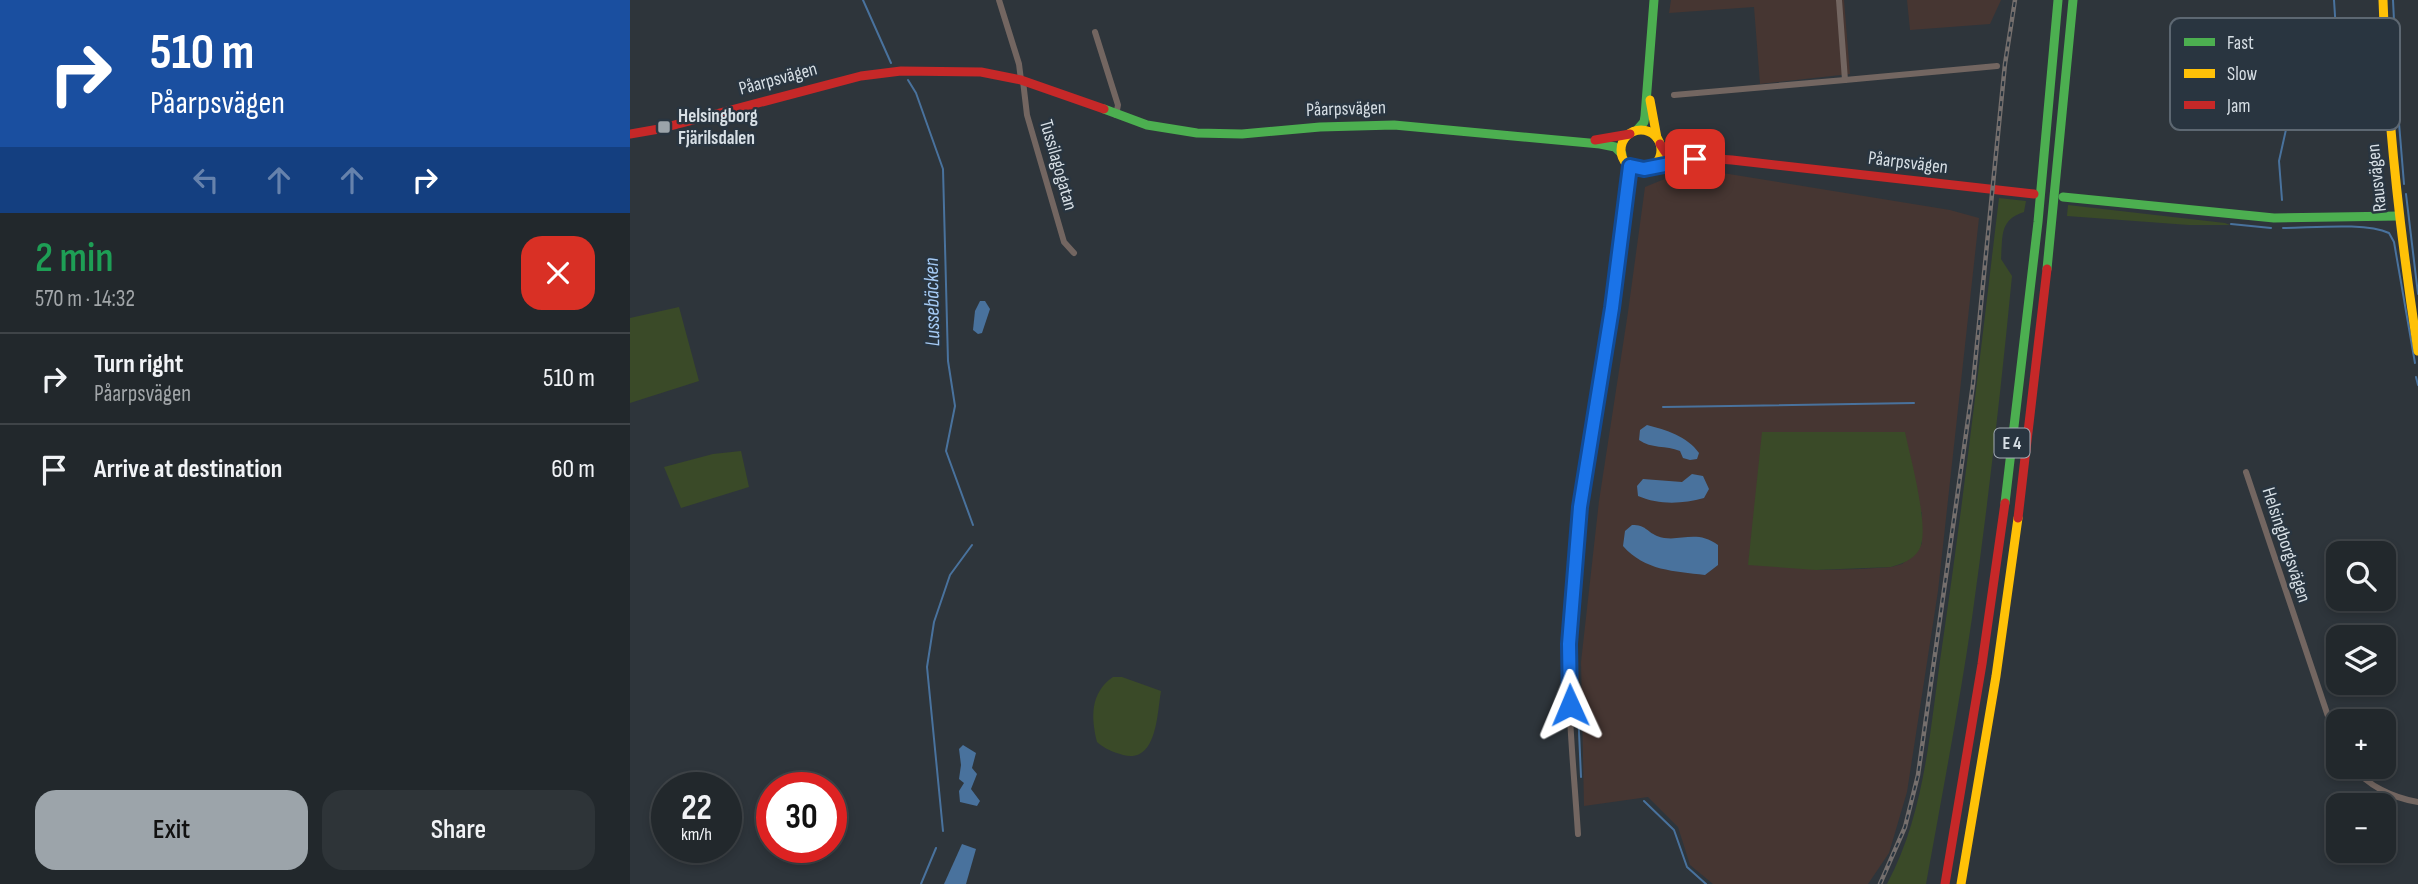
<!DOCTYPE html>
<meta charset="utf-8">
<style>
:root{--surface:#22282c;--page:#2e3438;--text:#f1f3f6;--muted:#a2a6a9;--line:#3f4448;--accent:#9ca4aa}
body{margin:0;font-family:"Sofia Sans Condensed",sans-serif;background:var(--page);color:var(--text);height:100vh;display:flex;flex-direction:column;font-size:26px;white-space:nowrap}
*{box-sizing:border-box;margin:0}
p{font-size:23px;color:var(--muted)}
.icon{flex:none;width:38px;height:38px;fill:none;stroke:currentColor;stroke-width:2;stroke-linecap:round;stroke-linejoin:round}
.map{position:relative;flex:1;overflow:hidden}
.sheet{display:flex;flex-direction:column;background:var(--surface);width:630px}
.sheet>*{flex:none}
.banner{background:#1a4fa0;color:#fff;overflow:hidden}
.fabs{position:absolute;left:1696px;top:541px;display:grid;gap:14px}
.fabs a{display:grid;place-items:center;width:70px;height:70px;border-radius:14px;background:var(--surface);box-shadow:0 4px 10px #0003,0 0 0 2px var(--line);font-size:35px}
.speed{position:absolute;left:21px;top:772px;display:flex;gap:14px;font-size:35px;font-weight:700;text-align:center}
.speed>*{display:grid;place-content:center;width:91px;height:91px;border-radius:50%;background:var(--surface);box-shadow:0 4px 10px #0003,0 0 0 2px var(--line);line-height:1}
.speed small{font-size:18px;font-weight:400}
.speed .limit{border:10px solid #d22;background:#fff;color:#111}
.pin{position:absolute;display:grid;place-items:center;width:60px;height:60px;color:#fff;margin:-30px;border-radius:14px;box-shadow:0 4px 10px #0006}
.me{position:absolute;width:77px;margin:-38px;rotate:359deg;stroke-linejoin:round;filter:drop-shadow(0 0 5px #0008)}
.turn{display:flex;align-items:center;gap:24px;height:147px;padding:0 35px;font-size:32px}
.turn .icon{width:91px;height:91px;stroke-width:2.5}
.turn b{display:block;font-size:49px;line-height:60px}
.lanes{display:flex;align-items:center;height:66px;padding:0 35px;background:#0003;justify-content:center;gap:35px;direction:ltr}
.lanes .off{opacity:.35}
.round{display:grid;place-items:center;flex:none;width:74px;height:74px;border-radius:21px;background:var(--page)}
.overview{display:flex;align-items:center;justify-content:space-between;height:119px;padding:0 35px}
h1{font-size:42px;font-weight:600;line-height:52px;color:#1e9e55}
.button{display:flex;gap:14px;margin-top:auto;padding:14px 35px}
.button a{flex:1;height:80px;border-radius:21px;background:var(--accent);color:#111;font-size:28px;font-weight:600;line-height:80px;text-align:center}
.button a+a{background:var(--page);color:var(--text)}
ul{padding:0;list-style:none}
li{display:flex;align-items:center;gap:21px;height:91px;padding:0 35px;border-top:2px solid var(--line)}
li div{flex:1}
li b{display:block;font-size:26px}
li em{font-style:normal}
main{display:flex;flex:1;min-height:0}
.map>svg:first-child{display:block}
.industrial{fill:#463632;fill-rule:evenodd}
.green{fill:#3a4a28}
.water{fill:#49729d}
.lines{fill:none;stroke-linecap:round;stroke-linejoin:round}
.stream{stroke:#49729d;stroke-width:2}
.street{stroke:#736661;stroke-width:6}
.fast{stroke:#4caf50;stroke-width:9}
.slow{stroke:#ffc107;stroke-width:9}
.jam{stroke:#c62828;stroke-width:9}
.rail-casing{stroke:#756f6d;stroke-width:4.5}
.rail{stroke:#293540;stroke-width:2;stroke-dasharray:5;stroke-linecap:butt}
.route-casing{stroke:#114b97;stroke-width:18}
.route{stroke:#1a73e8;stroke-width:12}
.poi-dot{fill:#9ca4aa;stroke:#293540;stroke-width:2.5}
.labels{text-anchor:middle;dominant-baseline:central;stroke-width:5;stroke-linejoin:round;paint-order:stroke}
.shield{fill:#293540;stroke:#a3acb4;stroke-width:2}
.shield-label{font-size:18px;font-weight:bold;fill:#d7dfe5}
.street-label{font-size:19px;fill:#d7dfe5;stroke:#293540}
.poi-label{font-size:19px;font-weight:bold;fill:#d7dfe5;stroke:#293540;text-anchor:start}
.water-label{font-size:21px;font-style:italic;fill:#a5caf4;stroke:#293540}
.key{fill:#293540;stroke:#5d6872;stroke-width:2}
.key-label{font-size:19px;fill:#d7dfe5}
</style>
<main>
<section class="sheet">
<div class="banner">
<div class="turn"><svg class="icon" aria-label="right" viewBox="0 0 24 24"><path d="M7 20v-9h11M14 6l5 5-5 5"/></svg><div><b>510 m</b>Påarpsvägen</div></div>
<div class="lanes"><svg class="icon off" aria-label="left" viewBox="0 0 24 24"><path d="M17 20v-9H6M10 6l-5 5 5 5"/></svg><svg class="icon off" aria-label="ahead" viewBox="0 0 24 24"><path d="M12 20V5M6 11l6-6 6 6"/></svg><svg class="icon off" aria-label="ahead" viewBox="0 0 24 24"><path d="M12 20V5M6 11l6-6 6 6"/></svg><svg class="icon" aria-label="right" viewBox="0 0 24 24"><path d="M7 20v-9h11M14 6l5 5-5 5"/></svg></div>
</div>
<div class="overview"><div><h1>2 min</h1><p>570 m · 14:32</p></div><a class="round" style="background:#d93025;color:#fff"><svg class="icon" aria-label="close" viewBox="0 0 24 24"><path d="M6 6l12 12M18 6L6 18"/></svg></a></div>
<ul>
<li><svg class="icon" aria-label="right" viewBox="0 0 24 24"><path d="M7 20v-9h11M14 6l5 5-5 5"/></svg><div><b>Turn right</b><p>Påarpsvägen</p></div><em>510 m</em></li>
<li><svg class="icon" aria-label="arrive" viewBox="0 0 24 24"><path d="M6 21V4h12l-3 4 3 4H6"/></svg><div><b>Arrive at destination</b></div><em>60 m</em></li>
</ul>
<div class="button"><a>Exit</a><a>Share</a></div>
</section>
<div class="map">
<svg width="1788" height="884" viewBox="0 0 1788 884">
<rect width="100%" height="100%" fill="#2e353b"/>
<g class="industrial">
<path d="M1041,0H1214L1220,74L1130,84L1124,7L1039,13Z"/>
<path d="M1277,0H1371L1360,24L1280,30Z"/>
<path d="M1074,170L1320,210L1349,218L1308,591L1277,792L1259,853L1238,884H1083L1060,865L1048,827L1018,797L954,806L951,662L969,501L998,312L1015,187L1037,178L1045,171ZM1292,512V543L1288,551L1272,564L1261,567L1231,569L1186,570Z"/>
</g>
<g class="green">
<path d="M1369,198L1396,201L1394,212C1369,220 1373,236 1371,259L1382,276C1371,390 1358,504 1342,618C1329,707 1312,795 1296,884H1257C1296,811 1300,727 1312,647C1334,498 1351,348 1369,198Z"/>
<path d="M1438,205L1595,223L1600,225H1559L1437,216Z"/>
<path d="M49,307L69,381L0,403V318Z"/>
<path d="M1132,432H1275C1280,456 1301,531 1289,550C1283,560 1271,564 1261,567L1186,570L1118,565Z"/>
<path d="M111,451L119,487L51,508L34,467L83,454Z"/>
<path d="M483,677H492L531,691C527,714 527,764 493,755C483,752 475,749 467,742C461,717 460,693 483,677Z"/>
</g>
<g class="water">
<path d="M350,301H355L360,309L352,333L348,334L343,330L345,311Z"/>
<path d="M1017,425C1036,430 1057,436 1069,453L1067,459L1060,460L1053,458L1050,451C1036,445 1021,449 1009,440L1010,430Z"/>
<path d="M1062,474L1073,476L1079,489L1074,498C1052,504 1029,505 1008,496L1007,486L1013,479L1052,482Z"/>
<path d="M1002,525C1016,525 1016,531 1027,536C1048,544 1065,528 1088,545V565L1075,575C1044,571 1015,571 993,546L995,531Z"/>
<path d="M333,745L346,753L342,768L347,774L341,789L350,801L347,806L330,802L329,791L334,783L329,779L331,765L329,749Z"/>
<path d="M332,844L346,849L336,884H314Z"/>
</g>
<g class="lines">
<g class="stream">
<path d="M233,0L261,63"/>
<path d="M1763,0L1769,123L1774,184"/>
<path d="M278,80L286,93L313,169L318,361L325,406L316,451L343,525"/>
<path d="M1776,194L1788,294"/>
<path d="M1652,200L1649,161L1659,116L1655,44L1657,39L1662,38L1700,35L1706,31L1704,0"/>
<path d="M998,214L1001,186"/>
<path d="M1601,224L1641,228"/>
<path d="M1653,228C1681,228 1735,222 1759,233L1764,242L1785,363"/>
<path d="M989,298L997,226"/>
<path d="M1786,377L1788,385"/>
<path d="M976,382L987,319"/>
<path d="M1033,407L1284,403"/>
<path d="M951,777L945,641L956,507L970,425"/>
<path d="M1014,801L1044,830L1057,867L1076,884"/>
<path d="M313,831L297,667L304,622L320,575L342,545"/>
<path d="M291,884L306,848"/>
</g>
<g class="street">
<path d="M369,0L389,64L391,80"/>
<path d="M1209,0L1215,80L1367,66"/>
<path d="M465,32L488,105L486,115"/>
<path d="M393,81L397,115L434,242L444,253"/>
<path d="M1044,95L1215,80"/>
<path d="M1616,472L1708,746"/>
<path d="M1722,766C1738,786 1763,798 1788,802"/>
<path d="M948,834C944,771 937,707 939,644C942,530 966,419 982,308C988,261 990,212 1000,166"/>
</g>
<g class="fast">
<path d="M474,109L517,125L567,133L612,134L690,127L764,125L970,144L985,147L992,154"/>
<path d="M1007,130L1014,122L1015,116L1024,0"/>
<path d="M1433,197L1644,218L1769,216"/>
<path d="M1417,269L1443,0"/>
<path d="M1375,503L1408,222L1428,0"/>
</g>
<g class="slow">
<path d="M1753,0C1757,118 1770,234 1788,351"/>
<path d="M1020,100L1027,138"/>
<circle cx="1011" cy="150" r="20"/>
<path d="M1021,167L1052,161"/>
<path d="M1331,884L1366,676L1388,518"/>
</g>
<g class="jam">
<path d="M0,134L29,129L231,76L271,71L351,72L391,80L474,109"/>
<path d="M965,140L1000,134"/>
<path d="M1030,144L1036,153L1044,156L1102,160L1404,194"/>
<path d="M1388,518L1417,269"/>
<path d="M1315,884L1352,664L1375,503"/>
</g>
<g class="rail-casing">
<path id="rail" d="M1250,884L1275,827L1288,775L1343,384L1375,64L1385,0"/>
</g>
<use href="#rail" class="rail"/>
</g>
<g class="lines">
<g class="route-casing">
<path id="route" d="M940,705L939,644L950,507L982,308L1000,166L1014,169L1065,159"/>
</g>
<use href="#route" class="route"/>
</g>
<rect class="poi-dot" x="27" y="120" width="14" height="14" rx="3.5"/>
<g class="labels">
<rect class="shield" x="1364.5" y="428.5" width="35" height="29" rx="5"/>
<g class="shield-label">
<text x="1382" y="443">E 4</text>
</g>
<g class="street-label">
<text transform="translate(148 79) rotate(-15)">Påarpsvägen</text>
<text transform="translate(716 109) rotate(-2)">Påarpsvägen</text>
<text transform="translate(1278 163) rotate(7)">Påarpsvägen</text>
<text transform="translate(428 165) rotate(74)">Tussilagogatan</text>
<text transform="translate(1747 178) rotate(-96)">Rausvägen</text>
<text transform="translate(1656 545) rotate(72)">Helsingborgsvägen</text>
</g>
<g class="poi-label">
<text x="48" y="116">Helsingborg<tspan x="48" dy="22">Fjärilsdalen</tspan></text>
</g>
<g class="water-label">
<text transform="translate(302 302) rotate(-91)">Lussebäcken</text>
</g>
</g>
<rect x="1540" y="18" width="230" height="112" rx="10" class="key"/>
<rect x="1554" y="38" width="31" height="8" fill="#4caf50"/>
<rect x="1554" y="69" width="31" height="9" fill="#ffc107"/>
<rect x="1554" y="101" width="31" height="8" fill="#c62828"/>
<g class="key-label">
<text x="1597" y="49">Fast</text>
<text x="1597" y="80">Slow</text>
<text x="1597" y="112">Jam</text>
</g>
</svg>
<div class="fabs">
<a><svg class="icon" aria-label="search" viewBox="0 0 24 24"><circle cx="10" cy="10" r="6"/><path d="M15 15l6 6"/></svg></a>
<a><svg class="icon" aria-label="layers" viewBox="0 0 24 24"><path d="M12 4l9 5-9 5-9-5zM3 14l9 5 9-5"/></svg></a>
<a>+</a>
<a>−</a>
</div>
<div class="speed"><div>22<small>km/h</small></div><div class="limit">30</div></div>
<div class="pin" style="left:1065px;top:159px;background:#d93025"><svg class="icon" aria-label="arrive" viewBox="0 0 24 24"><path d="M6 21V4h12l-3 4 3 4H6"/></svg></div>
<svg class="me" style="left:940px;top:705px" viewBox="-20 -20 40 40"><path d="M0-17L14 15 0 8-14 15z" fill="#1a73e8" stroke="#fff" stroke-width="4"/></svg>
</div>
</main>
